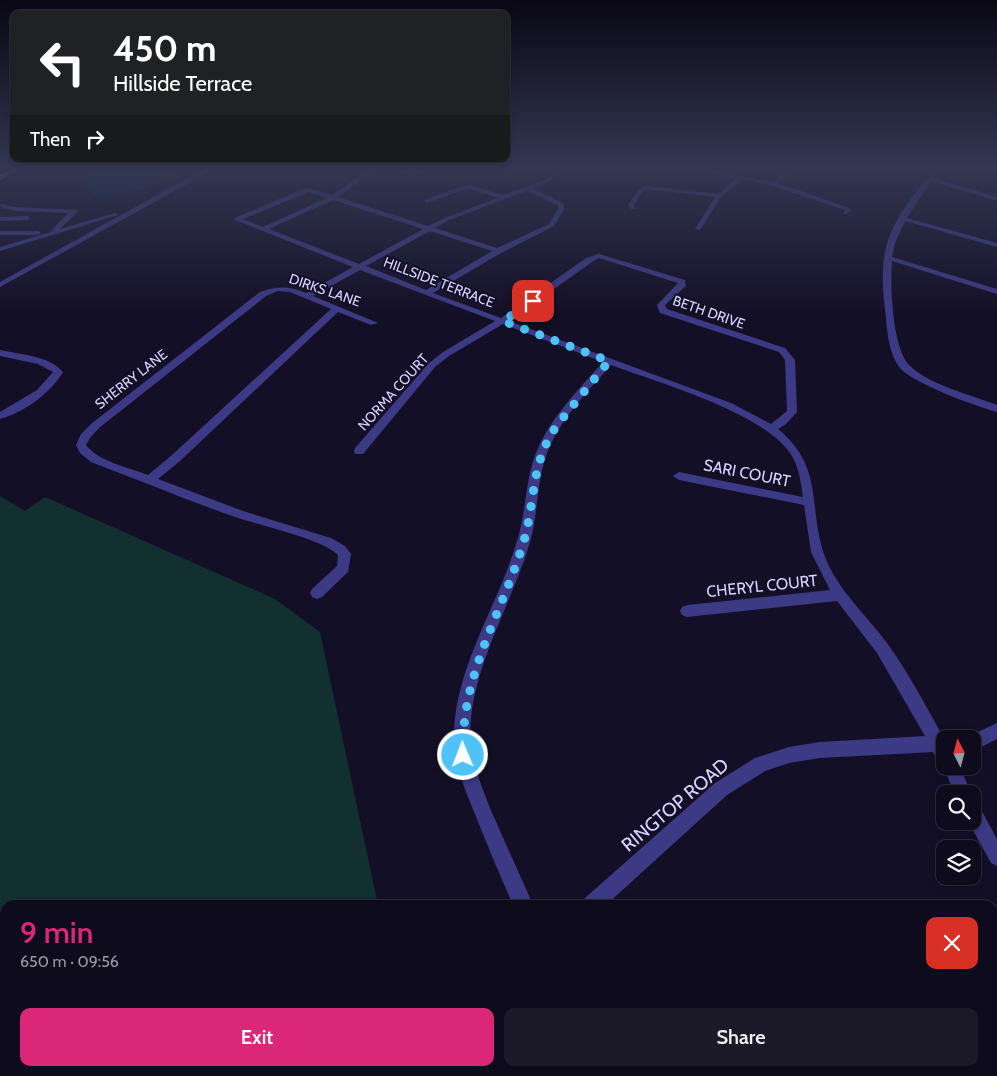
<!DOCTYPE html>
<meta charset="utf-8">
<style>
:root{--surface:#0e0b1c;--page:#1c1929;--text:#f1f3f6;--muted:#9b9ba3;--line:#2e2b3b;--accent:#db2777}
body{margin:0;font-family:Cabin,sans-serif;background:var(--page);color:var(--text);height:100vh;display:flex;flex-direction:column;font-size:19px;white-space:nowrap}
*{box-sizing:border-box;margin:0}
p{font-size:16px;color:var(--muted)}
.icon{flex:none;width:28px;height:28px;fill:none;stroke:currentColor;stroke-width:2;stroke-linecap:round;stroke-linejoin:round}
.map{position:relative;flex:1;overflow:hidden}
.side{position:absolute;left:0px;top:900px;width:998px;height:176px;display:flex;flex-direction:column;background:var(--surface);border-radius:15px 15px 0 0;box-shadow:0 2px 8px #0003,0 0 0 1px var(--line)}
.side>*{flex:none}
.banner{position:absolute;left:10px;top:10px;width:500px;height:152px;border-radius:10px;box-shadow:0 2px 8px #0003,0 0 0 1px var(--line);background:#202124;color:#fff;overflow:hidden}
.needle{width:32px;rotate:354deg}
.controls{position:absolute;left:936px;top:730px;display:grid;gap:10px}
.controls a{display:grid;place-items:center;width:45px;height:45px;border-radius:10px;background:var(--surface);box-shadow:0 2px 8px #0003,0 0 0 1px var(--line);font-size:25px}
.pin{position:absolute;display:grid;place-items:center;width:42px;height:42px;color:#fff;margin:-21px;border-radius:10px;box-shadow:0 2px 8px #0006}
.me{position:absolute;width:55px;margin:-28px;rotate:359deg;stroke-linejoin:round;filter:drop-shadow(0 0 4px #0008)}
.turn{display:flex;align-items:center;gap:18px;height:105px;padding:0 20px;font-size:22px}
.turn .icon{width:65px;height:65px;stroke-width:2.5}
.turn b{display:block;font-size:35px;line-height:42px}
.then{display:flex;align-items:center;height:48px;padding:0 20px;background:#0003;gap:10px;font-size:19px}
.round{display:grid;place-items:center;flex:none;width:52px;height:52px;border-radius:10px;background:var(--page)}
.summary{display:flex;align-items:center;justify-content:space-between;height:85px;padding:0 20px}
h1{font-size:30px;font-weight:600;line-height:38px;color:var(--accent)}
.action{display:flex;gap:10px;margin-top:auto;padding:10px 20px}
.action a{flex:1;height:58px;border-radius:10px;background:var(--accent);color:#fff;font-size:20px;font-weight:600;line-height:58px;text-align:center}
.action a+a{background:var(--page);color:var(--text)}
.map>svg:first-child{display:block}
.green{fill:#12302f}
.water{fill:#0c2248}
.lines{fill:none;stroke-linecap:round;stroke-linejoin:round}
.minor{fill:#3d3a85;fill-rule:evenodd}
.highway{fill:#ff4fa3;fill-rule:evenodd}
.route{stroke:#4fc3f7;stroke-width:9;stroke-dasharray:0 16.2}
.labels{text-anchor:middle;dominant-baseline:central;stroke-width:4;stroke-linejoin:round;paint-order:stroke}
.far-street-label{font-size:14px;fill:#d9d4ff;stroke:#130f26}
.street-label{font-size:16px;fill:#d9d4ff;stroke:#130f26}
.near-street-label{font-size:19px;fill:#d9d4ff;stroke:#130f26}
</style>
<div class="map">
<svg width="997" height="1076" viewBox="0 0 997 1076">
<rect width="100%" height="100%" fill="#130f26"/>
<path class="green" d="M0,496L25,511L45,497L275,599L320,632L378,905H5V1071H414L415,1076H0Z"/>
<path class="water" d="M99,166H189C154,187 133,196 92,197L84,181L89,170Z"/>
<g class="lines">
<g class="minor">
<path d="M213,166H220L0,287V282L184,180Z"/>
<path d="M375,166L425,171L412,174L380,167L338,197L428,226L445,218L497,198L471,189L463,190L427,203L425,202V200L460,187L471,185L503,195L544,180L567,166H574L548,182L532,188L564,204V209L554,226L501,253L433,293L501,318L586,258L599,254L685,280L686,286L665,305L667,309L785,348L795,360L797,412L786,424L778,429C828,470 805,513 828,564C842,594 868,617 887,643C908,672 925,704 942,735L949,737V739H945V766H959L972,794H955L942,764L939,763L933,752L820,758L789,763L765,771L727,795L606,905H582L585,898L715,783L755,758L789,747L820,742L925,736L877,653L837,601L687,617L682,615L680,611L682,607L687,605L830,590L811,552L804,505L679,480L673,476L679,472L803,497C801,483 799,468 792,456C766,413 659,383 611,365C589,390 564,415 550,446C536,476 539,511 530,542C512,605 465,677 471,744C473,767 482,787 490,808C504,841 519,872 533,905H513C500,875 487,845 475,814C466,791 455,768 454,742C452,671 498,607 517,541C527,510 525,475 539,446C554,414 580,388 603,362L503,324L449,356L435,367L363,454H355L354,451L355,448L429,363L443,352L495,321L360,270L313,296L378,323L371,325L338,312L180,461L158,479L243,511L331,538L345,546L351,554L348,572L322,597L317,599L312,597L310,593L312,589L337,566L338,555C323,539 259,525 235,517C186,500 139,480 91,462L80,453L76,445L81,434L91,424L260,292C277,286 289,286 306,293L353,267L235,220V218L303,189L309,188L332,195ZM527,191L558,205V209L549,224L497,248L435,228L449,220ZM309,192L327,198L263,227L243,219ZM333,200L423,229L359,264L269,229ZM430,231L492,251L426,290L366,266ZM599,258L678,283L657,305L660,313L779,352L785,360L787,411L771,424L731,403L509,321L592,262ZM278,291L290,292L331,309L172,455L148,475C128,467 99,462 86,445L90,438L99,428L266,296Z"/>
<path d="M680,166H690L773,182C783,173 794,166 809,166L787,175L778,183L852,209L847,214H843L845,210L773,186L742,179L721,197L700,230L695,229L715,197L647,189L642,192L634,205L635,209H631L628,205L638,190L644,186L718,194L736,178Z"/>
<path d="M938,166H944L934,178L997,197V201L931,181L907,218L997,243V247L905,221L895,243L892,257L997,289V294L892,261C890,285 892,349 910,366C930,385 971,395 997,405V412C975,406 914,384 900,368C889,354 887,333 886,317C883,296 881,273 885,252C891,220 918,188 938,166Z"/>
<path d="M3,204L14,207L77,210V212L60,229L115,213L118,215L0,251V247L51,232L57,224L69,213L14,211L1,207L0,206Z"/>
<path d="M0,217L27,216L30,218L27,220L0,221Z"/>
<path d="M0,231H38L41,233L38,235H0Z"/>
<path d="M0,350C19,354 50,356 63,372C51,393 23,413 0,419V412L37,390L53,372L38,364L0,356Z"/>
<path d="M997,723V739L981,747L972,748V739H964L966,734L980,731Z"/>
<path d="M972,801L978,804L997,839V866L991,863L968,821H972Z"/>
<path d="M591,1071H613L615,1076H593Z"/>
</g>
<path class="highway" d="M16,166H24L0,180V175Z"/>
</g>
<linearGradient id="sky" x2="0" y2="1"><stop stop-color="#0a0815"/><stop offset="0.53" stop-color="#333752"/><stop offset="1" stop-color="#333752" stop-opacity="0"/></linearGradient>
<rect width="997" height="316" fill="url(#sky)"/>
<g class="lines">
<path class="route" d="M463,755C461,674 500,618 523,544C536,501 530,462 558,424L609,361L503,321L533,301"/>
</g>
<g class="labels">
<g class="far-street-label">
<text transform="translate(439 282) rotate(21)">HILLSIDE TERRACE</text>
<text transform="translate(325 290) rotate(19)">DIRKS LANE</text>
<text transform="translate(709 312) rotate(19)">BETH DRIVE</text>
<text transform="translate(131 379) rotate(-38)">SHERRY LANE</text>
<text transform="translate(393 392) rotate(-48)">NORMA COURT</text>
</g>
<g class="street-label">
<text transform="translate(747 473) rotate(11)">SARI COURT</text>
<text transform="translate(762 586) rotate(-6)">CHERYL COURT</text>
</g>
<g class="near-street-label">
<text transform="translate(675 805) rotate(-40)">RINGTOP ROAD</text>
</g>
</g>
</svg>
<div class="controls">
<a><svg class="needle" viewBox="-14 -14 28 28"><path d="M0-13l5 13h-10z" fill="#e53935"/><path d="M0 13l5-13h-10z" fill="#9b9ba3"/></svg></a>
<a><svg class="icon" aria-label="search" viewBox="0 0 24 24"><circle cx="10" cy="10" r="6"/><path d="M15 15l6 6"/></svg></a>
<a><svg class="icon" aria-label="layers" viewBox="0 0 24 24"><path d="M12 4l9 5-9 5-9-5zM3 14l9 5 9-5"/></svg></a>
</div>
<div class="pin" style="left:533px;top:301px;background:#d93025"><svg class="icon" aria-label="arrive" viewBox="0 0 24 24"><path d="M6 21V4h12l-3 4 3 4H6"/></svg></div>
<svg class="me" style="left:463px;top:755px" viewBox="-20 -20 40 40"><circle r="17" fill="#4fc3f7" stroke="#fff" stroke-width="3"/><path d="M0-11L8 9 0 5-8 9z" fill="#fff"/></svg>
<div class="banner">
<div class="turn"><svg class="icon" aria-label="left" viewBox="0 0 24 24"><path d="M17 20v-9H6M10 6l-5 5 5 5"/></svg><div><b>450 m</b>Hillside Terrace</div></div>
<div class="then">Then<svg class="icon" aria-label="right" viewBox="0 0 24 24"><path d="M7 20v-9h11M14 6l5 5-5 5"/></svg></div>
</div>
<section class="side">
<div class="summary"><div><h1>9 min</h1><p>650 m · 09:56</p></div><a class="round" style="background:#d93025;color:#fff"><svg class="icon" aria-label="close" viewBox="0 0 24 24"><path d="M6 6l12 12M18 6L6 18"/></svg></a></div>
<div class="action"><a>Exit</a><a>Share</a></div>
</section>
</div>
